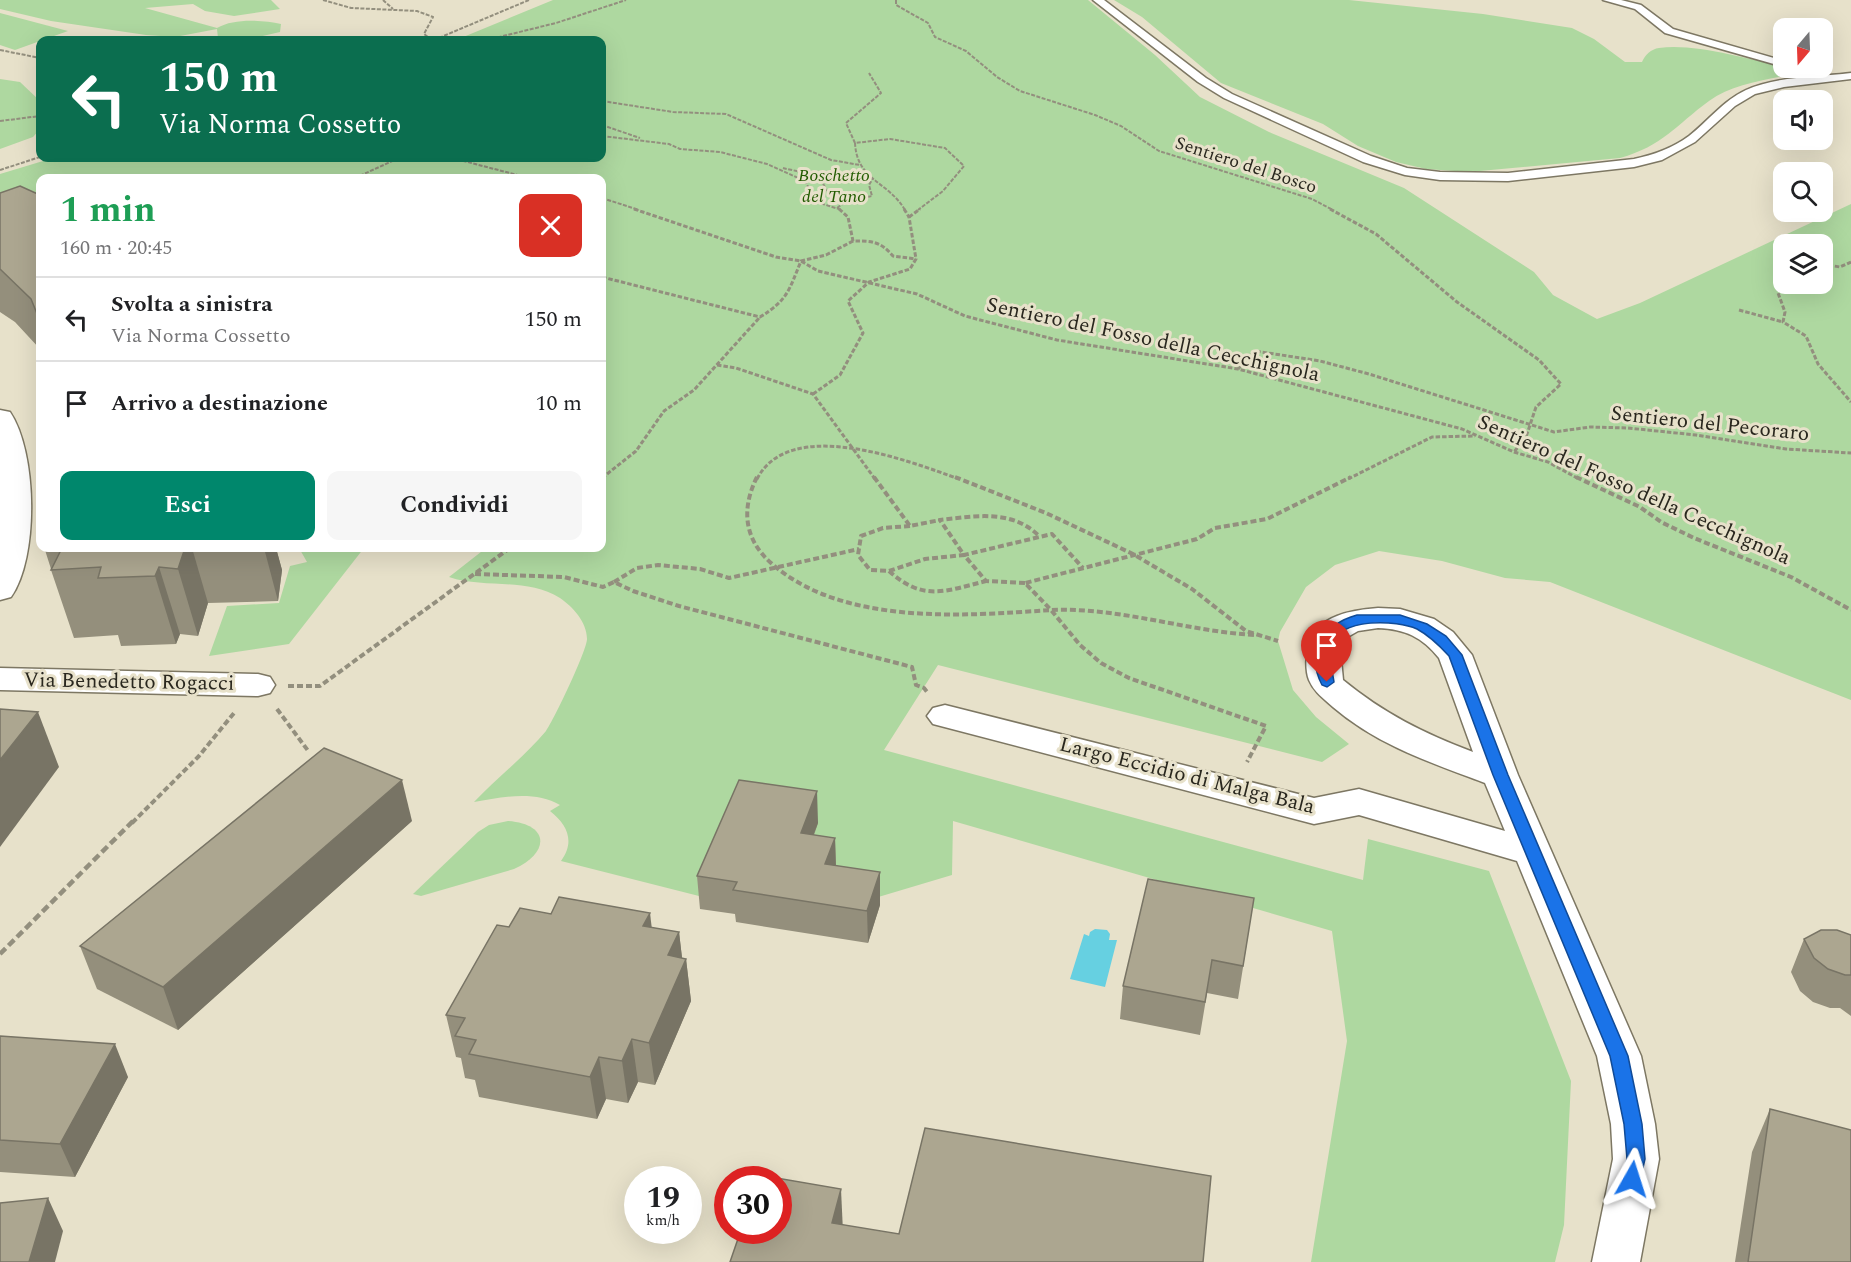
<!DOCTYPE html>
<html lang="it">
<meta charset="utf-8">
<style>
:root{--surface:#fff;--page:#f6f6f6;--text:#202124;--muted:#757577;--line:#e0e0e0;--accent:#00876c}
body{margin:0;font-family:Spectral,serif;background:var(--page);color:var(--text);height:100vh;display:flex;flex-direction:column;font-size:22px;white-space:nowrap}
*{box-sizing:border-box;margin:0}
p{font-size:20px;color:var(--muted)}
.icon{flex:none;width:33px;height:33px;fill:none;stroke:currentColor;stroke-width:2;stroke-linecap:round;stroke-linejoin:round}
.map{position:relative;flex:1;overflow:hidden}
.panel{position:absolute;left:36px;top:174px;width:570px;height:378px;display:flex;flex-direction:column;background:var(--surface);border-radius:12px;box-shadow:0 6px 24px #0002}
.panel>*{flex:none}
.hud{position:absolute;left:36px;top:36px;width:570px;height:126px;border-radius:12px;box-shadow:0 6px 24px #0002;background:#0b6e4f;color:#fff;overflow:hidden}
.needle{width:39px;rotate:199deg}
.buttons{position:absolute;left:1773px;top:18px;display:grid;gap:12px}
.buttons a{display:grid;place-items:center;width:60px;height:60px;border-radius:12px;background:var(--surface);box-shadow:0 6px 24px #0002;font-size:30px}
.speed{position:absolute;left:624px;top:1166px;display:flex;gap:12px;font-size:30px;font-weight:700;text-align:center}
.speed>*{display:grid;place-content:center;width:78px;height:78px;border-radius:50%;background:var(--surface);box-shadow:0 6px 24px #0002;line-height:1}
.speed small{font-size:15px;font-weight:400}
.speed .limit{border:9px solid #d22;background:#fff;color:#111}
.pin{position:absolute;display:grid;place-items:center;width:51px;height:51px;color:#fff;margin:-62px -26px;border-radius:50% 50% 50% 0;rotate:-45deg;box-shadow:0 0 6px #0007}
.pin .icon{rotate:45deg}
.me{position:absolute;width:66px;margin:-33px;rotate:6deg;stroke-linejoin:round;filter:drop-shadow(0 0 4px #0008)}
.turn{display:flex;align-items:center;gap:21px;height:126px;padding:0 24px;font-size:27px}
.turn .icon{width:78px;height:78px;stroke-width:2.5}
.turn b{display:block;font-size:42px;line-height:51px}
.round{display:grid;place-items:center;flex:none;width:63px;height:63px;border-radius:12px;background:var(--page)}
.summary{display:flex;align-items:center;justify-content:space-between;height:102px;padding:0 24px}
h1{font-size:36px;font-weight:700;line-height:45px;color:#1e9e55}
.action{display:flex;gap:12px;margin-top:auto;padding:12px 24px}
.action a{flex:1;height:69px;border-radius:12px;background:var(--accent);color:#fff;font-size:24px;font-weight:700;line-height:69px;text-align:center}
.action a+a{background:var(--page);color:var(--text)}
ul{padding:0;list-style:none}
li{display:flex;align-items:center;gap:18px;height:84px;padding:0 24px;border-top:2px solid var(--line)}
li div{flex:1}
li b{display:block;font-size:22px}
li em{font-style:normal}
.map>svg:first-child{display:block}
.green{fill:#aed8a0;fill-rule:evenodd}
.water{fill:#66d0e1}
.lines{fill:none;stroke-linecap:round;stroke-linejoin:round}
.service-casing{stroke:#7d7763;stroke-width:3}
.minor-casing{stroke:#7d7763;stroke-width:3}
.path-far3{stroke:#938f7e;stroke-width:2;stroke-dasharray:4 1.5;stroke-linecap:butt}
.path-far2{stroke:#938f7e;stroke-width:3;stroke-dasharray:4.5 2;stroke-linecap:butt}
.path-far1{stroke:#938f7e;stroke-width:4;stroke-dasharray:6 3;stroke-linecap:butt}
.path{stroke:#938f7e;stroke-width:4.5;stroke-dasharray:8 4;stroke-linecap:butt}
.service{fill:#fff;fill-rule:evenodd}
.minor{fill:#fff;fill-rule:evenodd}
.wall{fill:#948f7c}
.shaded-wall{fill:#787465}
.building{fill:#aca690;stroke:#787465;stroke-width:1.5}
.route{fill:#1a73e8;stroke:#114b97;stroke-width:1.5}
.labels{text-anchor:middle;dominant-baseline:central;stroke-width:6;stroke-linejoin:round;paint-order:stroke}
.far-street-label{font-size:18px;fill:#29271e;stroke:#e7e1ca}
.far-park-label{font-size:18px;font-style:italic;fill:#225c00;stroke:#e7e1ca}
.street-label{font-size:21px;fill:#29271e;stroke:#e7e1ca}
</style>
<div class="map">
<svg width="1851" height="1262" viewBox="0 0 1851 1262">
<rect width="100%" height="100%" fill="#e7e1ca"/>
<g class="green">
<path d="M0,0H271L280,9L234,16L205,11L193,4L145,8L217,28C234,18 262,20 281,24L280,32L245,40L218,38L217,29L175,37L146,35L51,21L0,9Z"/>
<path d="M553,0H1088L1155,55L1200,97L1269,132L1404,188L1534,272L1553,295L1597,319L1640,303L1851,204V700L1550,582L1505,578L1442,561L1379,551L1335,565L1306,587L1280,632L1278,641L1293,690L1316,717L1349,744L1322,762L938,665L884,750L1363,880L1368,839L1489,871L1571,1081L1564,1225L1555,1262H1311L1347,1041L1332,931L953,821L952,875L798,921L561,861C575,842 568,825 550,811L560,805C535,790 501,797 474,802C497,778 525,756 546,731C554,720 587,650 587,639C587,622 573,607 560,598C526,577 484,589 449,577L486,548H602V178H40V218L0,226V174L53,158H602V40H456ZM1784,244H1822V284H1784Z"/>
<path d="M1114,0H1349L1483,14L1572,28L1594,39L1625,62H1642C1645,55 1651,49 1659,48C1695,43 1744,59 1780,65L1793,70V74C1766,80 1732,84 1709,101C1676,125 1663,146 1620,158L1469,172L1426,169L1396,162L1358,146L1323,124L1221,83L1142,17Z"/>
<path d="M0,13L68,31L15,50L0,45Z"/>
<path d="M0,79L20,82L40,101V129L33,137L0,149Z"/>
<path d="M299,548H364L289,644L209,656L227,606L279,603L290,566L307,562Z"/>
<path d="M508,821C550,824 550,853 514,869L421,896L413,894L478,832L489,825Z"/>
</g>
<path class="water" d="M1095,929L1107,930L1110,934L1109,940H1117L1105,987L1070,979L1084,934L1089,936L1090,932Z"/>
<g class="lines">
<g class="service-casing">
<g id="service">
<path d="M1093,0H1104L1206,78L1232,94L1371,156L1407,168L1440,172L1508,173L1634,159C1653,155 1673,148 1689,136C1708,121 1724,100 1746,90C1777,76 1818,77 1851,73V79L1784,87L1755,94L1735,106L1695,142L1662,160L1634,167L1508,181L1440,180L1405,175L1363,162L1224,98L1198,82Z"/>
<path d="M1603,0H1621L1641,5L1673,29L1784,61V67L1665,33L1635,9Z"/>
</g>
</g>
<g class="minor-casing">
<g id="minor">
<path d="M0,410L10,412C37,452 39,557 11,597L0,600Z"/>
<path d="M1378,608L1400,609L1434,619L1453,632L1472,655L1518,775L1641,1056L1655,1124L1659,1159L1640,1262H1592L1613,1159L1611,1124L1597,1056L1517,861L1359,815L1314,824L933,724L927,716L933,708L945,705L1314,798L1359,789L1505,831L1485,783C1432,763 1377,745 1333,707C1324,699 1314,692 1309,680C1305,670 1306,654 1309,644C1317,615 1353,610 1378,608ZM1378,628C1405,629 1422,637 1439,658L1473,752C1425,734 1383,713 1343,680L1341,659L1344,639L1358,631Z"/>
<path d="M0,668L258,674L270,677L275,685L270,693L258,696L0,690Z"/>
</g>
</g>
<g class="path-far3">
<path d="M323,0L351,8L417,11L433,17L424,34L432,40"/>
<path d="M383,0L393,9"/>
<path d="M896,0V5L928,23L935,37L966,51L997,77L1020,91L1095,115L1121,126L1159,151L1312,199L1333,210"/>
<path d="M434,40L529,0"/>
<path d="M487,40L556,23L626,0"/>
<path d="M0,50L40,58"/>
<path d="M602,101L673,112L726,114L831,160L860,165"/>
<path d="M0,121L40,116"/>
<path d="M602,125L640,138"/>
<path d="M602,136L669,144L680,149L720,152L767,164L805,181L811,192L810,200L842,210"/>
<path d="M855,143L846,123L881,93L869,73"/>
<path d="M452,158L529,178"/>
<path d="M783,168C798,172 821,173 826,190L820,196L810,200"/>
<path d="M0,170L40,157"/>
<path d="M355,178L399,158"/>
<path d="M602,198L639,210"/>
<path d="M837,208L845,202L872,196L869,185L873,178"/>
<path d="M905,210C888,181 857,181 855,143L890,139L945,148L964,166L943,191L918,210"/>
</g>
<g class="path-far2">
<path d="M634,209L776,257L801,261L818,271L917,294L965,316L1057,340L1238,369L1462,429L1514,452L1548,462L1579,479"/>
<path d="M839,209L848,217L853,241C872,241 880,241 893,256L916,259"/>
<path d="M904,209L909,217"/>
<path d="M1330,209L1376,234L1457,302L1539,360L1561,384L1536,407L1526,437L1514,452"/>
<path d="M909,217L920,209"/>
<path d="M1822,264L1840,267L1851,262"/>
<path d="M602,277L760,317C788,300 789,290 801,261L826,255L853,241"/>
<path d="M1787,284L1778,293L1785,312L1783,322L1806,336L1818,364L1851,402"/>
<path d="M1739,310L1783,322"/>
<path d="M717,365L736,368L813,394L875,479"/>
<path d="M1238,369L1255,351L1320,361L1369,374L1554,432L1590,427L1628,428L1696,435L1786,449L1851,453"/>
<path d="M813,394L840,375L863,333L848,301L869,282L910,269L916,259L909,217"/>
<path d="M602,478L636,451L664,411L694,390L760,317"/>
<path d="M757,479C790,415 909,461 959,479"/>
<path d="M1348,479L1432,437L1475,436"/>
</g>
<g class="path-far1">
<path d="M757,477C741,509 744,539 771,563C842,626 963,616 1051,610L1080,645L1101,663L1129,678L1266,726L1247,762"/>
<path d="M874,477L910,526L940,520"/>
<path d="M955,477L1046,513L1133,554L1192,589L1246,631L1278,641"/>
<path d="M1576,477L1640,507L1661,522L1694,538L1791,577L1851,610"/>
<path d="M910,526L883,528L861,536L858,555L870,570L889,571L925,559L964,555L940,520C975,516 1012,509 1039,536"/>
<path d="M889,571C923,602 946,591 986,581"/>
<path d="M475,574L564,577L603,587L614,582L633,591L679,606L912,667L916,685L924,688L928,693"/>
<path d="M614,582L637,568L658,565L700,569L729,578L859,549"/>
<path d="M1025,583L986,581L964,555L1052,534L1083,568"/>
<path d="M1254,635C1185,631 1120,607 1051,610L1025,583L1197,539L1215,528L1267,519L1351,477"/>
<path d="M288,686H320L510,548"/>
<path d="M277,709L309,752"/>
<path d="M132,823L199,756L234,713"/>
</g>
<path class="path" d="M0,954L133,821"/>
<use href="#service" class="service"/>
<use href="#minor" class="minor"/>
</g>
<g class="wall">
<path d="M0,193L40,195V349L15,322L0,312Z"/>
<path d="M46,548H276L282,570L278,601L208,603L198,636L180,634L176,644L121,646L118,635L74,638L51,570V569L45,550Z"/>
<path d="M412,821L178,1030L97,989L80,946Z"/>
<path d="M818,823L814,835L835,838L836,866L880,905L868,943L736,922L735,914L700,909L697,876Z"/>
<path d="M1254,898L1238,999L1207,993L1200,1035L1120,1019L1123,986Z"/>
<path d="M551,914L679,932L682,958L686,959L691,1001L655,1085L638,1082L628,1103L606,1099L597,1119L479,1097L475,1080L465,1078L461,1058L456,1057L446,1015L509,927Z"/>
<path d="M1851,935V1016L1840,1008H1830L1813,1002L1800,991L1791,972L1804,939Z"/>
<path d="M0,1036L128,1077L75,1177L0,1172Z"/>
<path d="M1770,1109L1851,1262H1735L1752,1152Z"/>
</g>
<g class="shaded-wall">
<path d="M185,548H192L208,603L198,636L178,569Z"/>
<path d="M264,548H276L282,570L278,601Z"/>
<path d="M159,567L180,634L176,644L155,576Z"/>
<path d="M38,712L59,767L0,847V760Z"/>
<path d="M402,780L412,821L178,1030L163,987Z"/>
<path d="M817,791L818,823L802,865L801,833Z"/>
<path d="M835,838L836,871L825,864Z"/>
<path d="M880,872V905L868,943L867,911Z"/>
<path d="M650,913L655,955L643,926Z"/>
<path d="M679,932L683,966L686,959L691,1001L655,1085L649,1043L668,955Z"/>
<path d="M632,1039L638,1082L628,1103L622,1061Z"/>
<path d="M115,1044L128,1077L75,1177L60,1144Z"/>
<path d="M599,1057L606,1099L597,1119L590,1077Z"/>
<path d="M841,1189L843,1232L832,1223Z"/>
<path d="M48,1198L63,1231L55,1262H29Z"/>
</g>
<g class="building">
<path d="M20,186L40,195V321L31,299L0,269V193Z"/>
<path d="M46,548H185L178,569L159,567L155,576L98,578L101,567L51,570L62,548L45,550Z"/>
<path d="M0,709L38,712L0,760Z"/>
<path d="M324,748L402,780L163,987L80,946Z"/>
<path d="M739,780L817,791L801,833L835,838L825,864L880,872L867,911L733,890L737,882L697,876Z"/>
<path d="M1148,879L1254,898L1243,966L1212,960L1205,1002L1123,986Z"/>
<path d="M559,897L650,913L643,926L679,932L668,955L686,959L649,1043L632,1039L622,1061L599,1057L590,1077L469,1054L476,1040L455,1036L465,1018L446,1015L497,925L509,927L520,908L551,914Z"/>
<path d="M1821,930H1837L1851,935V975H1845L1828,969L1814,958L1804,939Z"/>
<path d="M0,1036L115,1044L60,1144L0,1140Z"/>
<path d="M1770,1109L1851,1130V1262H1748Z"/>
<path d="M925,1128L1211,1176L1203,1262H730L741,1230H778V1179H757L759,1175L841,1189L832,1223L899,1234Z"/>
<path d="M48,1198L29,1262H0V1203Z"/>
</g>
<path class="route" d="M1357,615H1400L1427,624L1446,636L1462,655L1508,775L1628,1056L1642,1124L1645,1159L1639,1185L1632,1187L1625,1185L1623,1179L1627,1159L1624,1124L1610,1056L1493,775L1449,656C1439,645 1430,636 1417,629C1397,620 1340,617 1332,645C1329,657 1332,670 1334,682L1327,687L1322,685C1305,653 1324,624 1357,615Z"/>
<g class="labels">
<g class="far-street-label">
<text transform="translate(1246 165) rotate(18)">Sentiero del Bosco</text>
</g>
<g class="far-park-label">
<text x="834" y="175">Boschetto<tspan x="834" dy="21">del Tano</tspan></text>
</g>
<g class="street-label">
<text transform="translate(1153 340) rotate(12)">Sentiero del Fosso della Cecchignola</text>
<text transform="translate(1710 424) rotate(6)">Sentiero del Pecoraro</text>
<text transform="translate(1634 490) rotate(24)">Sentiero del Fosso della Cecchignola</text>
<text transform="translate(129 682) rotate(1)">Via Benedetto Rogacci</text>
<text transform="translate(1187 776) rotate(14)">Largo Eccidio di Malga Bala</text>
</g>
</g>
</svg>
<div class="buttons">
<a><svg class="needle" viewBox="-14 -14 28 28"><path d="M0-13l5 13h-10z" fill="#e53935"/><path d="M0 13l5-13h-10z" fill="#757577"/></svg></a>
<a><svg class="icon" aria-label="sound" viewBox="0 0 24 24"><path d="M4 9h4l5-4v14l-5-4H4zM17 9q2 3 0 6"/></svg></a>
<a><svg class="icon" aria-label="search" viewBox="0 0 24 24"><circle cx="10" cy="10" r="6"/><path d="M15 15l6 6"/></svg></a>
<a><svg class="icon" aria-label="layers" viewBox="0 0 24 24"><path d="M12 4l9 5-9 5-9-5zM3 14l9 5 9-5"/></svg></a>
</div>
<div class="speed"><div>19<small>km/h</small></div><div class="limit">30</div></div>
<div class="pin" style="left:1327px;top:682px;background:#d93025"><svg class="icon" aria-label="arrive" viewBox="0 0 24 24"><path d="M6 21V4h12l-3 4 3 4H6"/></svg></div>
<svg class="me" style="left:1632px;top:1179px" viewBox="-20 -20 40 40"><path d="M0-17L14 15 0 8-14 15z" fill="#1a73e8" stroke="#fff" stroke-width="4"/></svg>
<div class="hud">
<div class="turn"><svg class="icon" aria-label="left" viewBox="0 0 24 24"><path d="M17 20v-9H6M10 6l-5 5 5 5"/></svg><div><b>150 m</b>Via Norma Cossetto</div></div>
</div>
<section class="panel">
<div class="summary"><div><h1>1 min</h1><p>160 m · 20:45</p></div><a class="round" style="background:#d93025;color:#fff"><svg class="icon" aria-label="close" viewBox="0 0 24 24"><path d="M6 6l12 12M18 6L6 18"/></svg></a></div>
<ul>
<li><svg class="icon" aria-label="left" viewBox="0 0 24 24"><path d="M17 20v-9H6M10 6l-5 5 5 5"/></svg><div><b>Svolta a sinistra</b><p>Via Norma Cossetto</p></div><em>150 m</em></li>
<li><svg class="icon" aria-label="arrive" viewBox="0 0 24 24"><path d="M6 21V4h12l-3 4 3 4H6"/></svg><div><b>Arrivo a destinazione</b></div><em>10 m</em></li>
</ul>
<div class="action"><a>Esci</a><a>Condividi</a></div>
</section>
</div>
